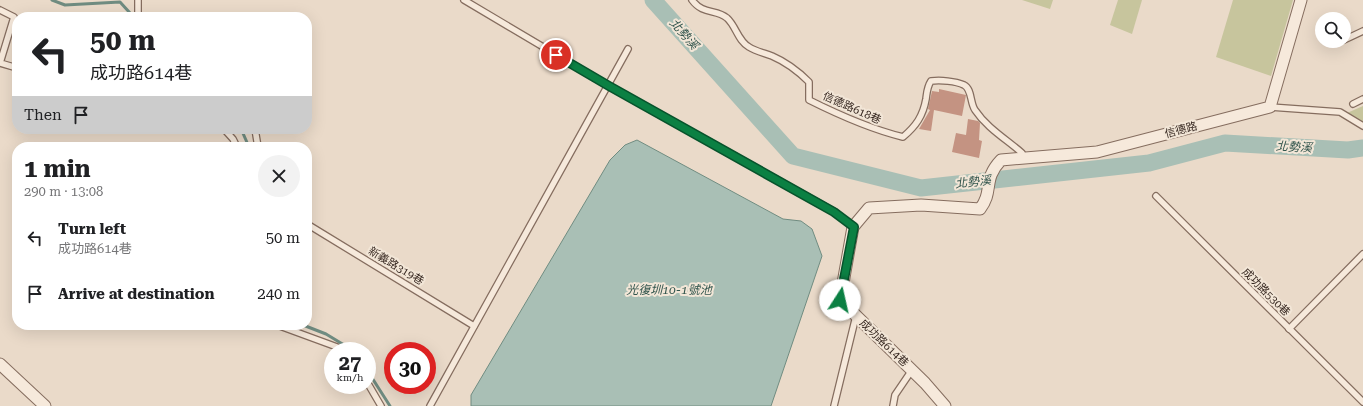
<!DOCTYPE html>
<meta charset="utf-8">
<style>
:root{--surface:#fff;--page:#f2f2f2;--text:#202124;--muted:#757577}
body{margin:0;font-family:"Roboto Serif","Noto Sans TC",serif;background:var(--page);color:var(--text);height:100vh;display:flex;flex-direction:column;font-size:15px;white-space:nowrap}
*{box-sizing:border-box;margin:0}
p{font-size:13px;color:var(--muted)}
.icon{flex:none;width:22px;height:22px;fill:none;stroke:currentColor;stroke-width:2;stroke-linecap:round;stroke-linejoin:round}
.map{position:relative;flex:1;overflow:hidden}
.sheet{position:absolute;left:12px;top:142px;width:300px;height:188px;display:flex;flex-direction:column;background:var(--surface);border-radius:16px;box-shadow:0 4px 16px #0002}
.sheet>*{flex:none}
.guide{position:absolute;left:12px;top:12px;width:300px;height:122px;border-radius:16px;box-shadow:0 4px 16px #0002;background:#fff;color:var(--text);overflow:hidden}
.tools{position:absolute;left:1315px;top:12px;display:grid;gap:8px}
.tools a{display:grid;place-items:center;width:36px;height:36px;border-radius:50%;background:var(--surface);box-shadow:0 4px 16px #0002;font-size:20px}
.speed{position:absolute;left:324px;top:342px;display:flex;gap:8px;font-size:20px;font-weight:700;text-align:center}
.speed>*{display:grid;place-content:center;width:52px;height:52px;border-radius:50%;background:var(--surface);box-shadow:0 4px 16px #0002;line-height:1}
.speed small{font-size:10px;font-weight:400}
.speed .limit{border:6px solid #d22;background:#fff;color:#111}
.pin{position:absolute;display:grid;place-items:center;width:34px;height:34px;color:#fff;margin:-17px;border:2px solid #fff;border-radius:50%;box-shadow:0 1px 4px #0007}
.me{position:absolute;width:44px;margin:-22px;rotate:10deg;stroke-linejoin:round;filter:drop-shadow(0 0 3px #0008)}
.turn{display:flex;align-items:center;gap:14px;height:84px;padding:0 12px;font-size:18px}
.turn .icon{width:52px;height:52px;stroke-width:2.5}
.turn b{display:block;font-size:28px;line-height:34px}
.then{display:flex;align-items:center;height:38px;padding:0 12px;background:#0003;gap:8px;font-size:15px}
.round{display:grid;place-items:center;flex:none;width:42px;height:42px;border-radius:21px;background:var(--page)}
.summary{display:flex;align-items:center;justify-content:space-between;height:68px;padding:0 12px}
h1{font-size:24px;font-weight:700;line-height:30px}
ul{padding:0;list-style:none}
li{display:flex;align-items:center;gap:12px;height:56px;padding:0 12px}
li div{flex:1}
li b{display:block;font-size:15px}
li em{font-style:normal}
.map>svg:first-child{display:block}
.green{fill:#c7c59d}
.water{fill:#a9bfb5;stroke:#708c81}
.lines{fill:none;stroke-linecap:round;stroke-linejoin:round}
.stream{stroke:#708c81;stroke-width:3}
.river{stroke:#a9bfb5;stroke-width:17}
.building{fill:#c49382}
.service-casing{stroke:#856d5f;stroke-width:8}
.minor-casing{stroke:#856d5f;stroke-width:13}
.service{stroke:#f6e9db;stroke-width:5.5}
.minor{stroke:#f6e9db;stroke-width:11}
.route-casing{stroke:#07532c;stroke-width:10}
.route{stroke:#0b8043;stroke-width:7}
.labels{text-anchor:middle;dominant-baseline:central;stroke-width:4;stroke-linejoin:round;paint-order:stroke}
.street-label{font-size:11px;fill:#372821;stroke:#f2e6d7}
.water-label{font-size:12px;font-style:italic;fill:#32554d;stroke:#f2e6d7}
</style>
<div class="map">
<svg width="1363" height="406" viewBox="0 0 1363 406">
<rect width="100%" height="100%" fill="#eadac9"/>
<g class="green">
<path d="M1022,0H1053L1050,9Z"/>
<path d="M1118,0H1142L1132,34L1110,25Z"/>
<path d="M1233,0H1293L1271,76L1216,57Z"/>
<path d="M1363,106V122L1347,113Z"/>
</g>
<path class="water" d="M637,140L783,219L801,221L812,229L822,256L771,406H471V395L610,160L625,145Z"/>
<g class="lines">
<g class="stream">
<path d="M52,0L65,5L120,2L130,13V17"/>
<path d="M239,129L242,131L249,147"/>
<path d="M303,325L326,334L354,351"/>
<path d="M367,370L390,406"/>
</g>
<path class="river" d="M653,0L793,156L921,188L1149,163L1225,143L1348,150L1363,148"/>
</g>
<g class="building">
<path d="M939,89L966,95L962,116L934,110L931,131L919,129L930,110L928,109L932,91L939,92Z"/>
<path d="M968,119L978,121L980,123L979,140L982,141L979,158L952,152L956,133L966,135Z"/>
</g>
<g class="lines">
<g class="service-casing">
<g id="service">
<path d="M464,0L609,86L835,212L853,227"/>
<path d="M692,0C703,15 716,9 727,18C736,26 738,41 749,47C755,51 764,53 772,56C786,62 798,71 809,82V100C839,115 870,129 903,137C916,126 923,116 926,99C927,92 927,87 931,81C941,80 955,81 964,85C972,89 970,103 975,110C987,128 1006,139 1022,153L1024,158"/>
<path d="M0,10L14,17L0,63L17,68"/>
<path d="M138,17V0"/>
<path d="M1344,40L1363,31"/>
<path d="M1353,104L1363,99"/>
<path d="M1270,107L1340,112L1363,126"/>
<path d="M224,129L233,139L237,147"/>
<path d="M255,129L258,147"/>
<path d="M1156,196L1363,402"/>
<path d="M307,224L474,326"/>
<path d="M277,325L337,347L342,351"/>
<path d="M1289,329L1363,254"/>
<path d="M367,382L381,406"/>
<path d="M430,406L628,49"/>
<path d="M834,406L856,316"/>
<path d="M893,406L895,395L912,370"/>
</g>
</g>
<g class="minor-casing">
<g id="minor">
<path d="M0,364L45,406"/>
<path d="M945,406L925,383L840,300L853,227L869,208L921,205L980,209C994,191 982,180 1001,160L1097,152L1270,107L1301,0"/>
</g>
</g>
<use href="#service" class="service"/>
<use href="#minor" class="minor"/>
</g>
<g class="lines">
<g class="route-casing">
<path id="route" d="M556,55L609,86L834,212L854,227L840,300"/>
</g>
<use href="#route" class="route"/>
</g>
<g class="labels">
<g class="street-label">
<text transform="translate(852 108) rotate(24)">信德路618巷</text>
<text transform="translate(1181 130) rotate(-15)">信德路</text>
<text transform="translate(396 266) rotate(31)">新義路319巷</text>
<text transform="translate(1266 292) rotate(45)">成功路530巷</text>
<text transform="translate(884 343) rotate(44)">成功路614巷</text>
</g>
<g class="water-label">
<text transform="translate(684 34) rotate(48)">北勢溪</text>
<text transform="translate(1294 147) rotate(3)">北勢溪</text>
<text transform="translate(973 182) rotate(-6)">北勢溪</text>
<text x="669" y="290">光復圳10-1號池</text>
</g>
</g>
</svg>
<div class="tools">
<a><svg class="icon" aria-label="search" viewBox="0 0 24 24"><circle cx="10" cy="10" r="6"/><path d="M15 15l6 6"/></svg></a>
</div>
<div class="speed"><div>27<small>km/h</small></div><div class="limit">30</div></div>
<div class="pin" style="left:556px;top:55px;background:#d93025"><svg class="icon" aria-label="arrive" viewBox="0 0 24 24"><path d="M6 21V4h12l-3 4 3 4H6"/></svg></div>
<svg class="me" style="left:840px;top:300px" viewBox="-20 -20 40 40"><circle r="19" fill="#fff"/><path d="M0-13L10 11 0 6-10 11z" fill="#0b8043"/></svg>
<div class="guide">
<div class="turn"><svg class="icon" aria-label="left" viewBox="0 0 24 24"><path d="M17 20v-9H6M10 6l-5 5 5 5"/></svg><div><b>50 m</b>成功路614巷</div></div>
<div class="then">Then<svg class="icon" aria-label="arrive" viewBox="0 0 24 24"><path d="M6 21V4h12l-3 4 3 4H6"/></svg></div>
</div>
<section class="sheet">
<div class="summary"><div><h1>1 min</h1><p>290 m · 13:08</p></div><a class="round"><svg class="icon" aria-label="close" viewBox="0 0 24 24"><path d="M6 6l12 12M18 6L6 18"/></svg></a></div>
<ul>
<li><svg class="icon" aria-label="left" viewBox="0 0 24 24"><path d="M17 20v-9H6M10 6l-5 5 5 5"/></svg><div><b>Turn left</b><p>成功路614巷</p></div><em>50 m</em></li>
<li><svg class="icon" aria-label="arrive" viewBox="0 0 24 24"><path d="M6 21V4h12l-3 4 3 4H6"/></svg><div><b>Arrive at destination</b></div><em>240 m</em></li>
</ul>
</section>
</div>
